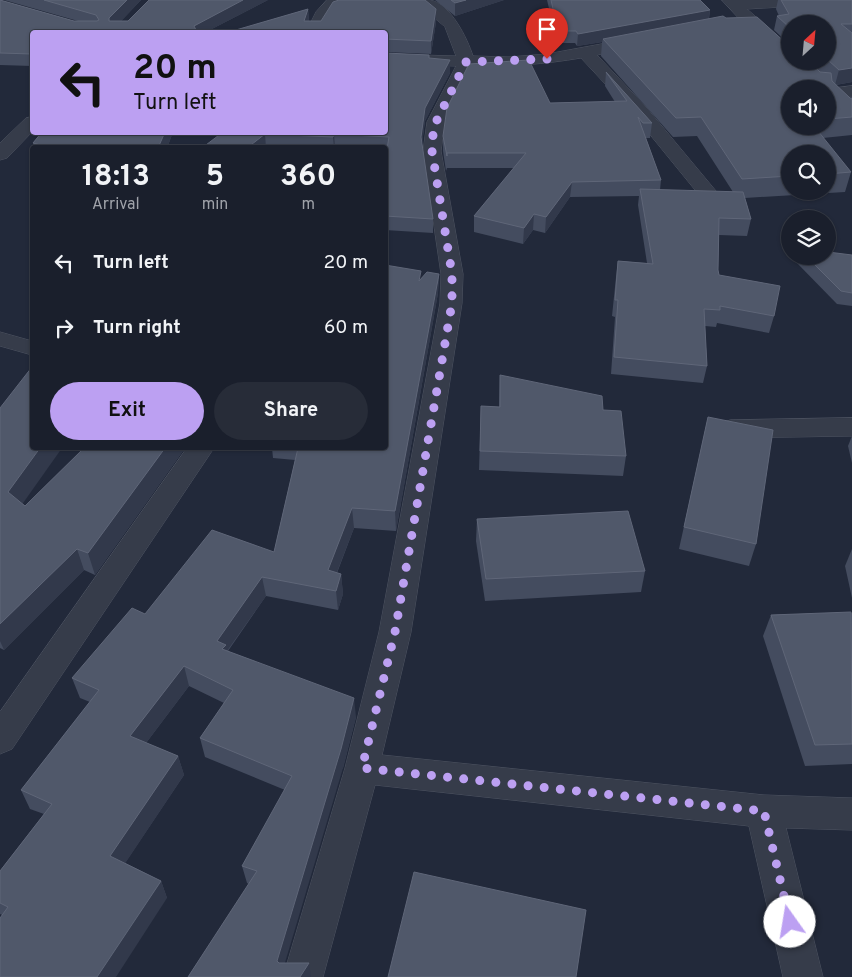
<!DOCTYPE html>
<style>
:root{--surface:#1a1f2c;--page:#272c38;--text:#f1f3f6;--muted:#9fa2a9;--line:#383d48;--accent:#bca0f2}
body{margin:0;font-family:Overpass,sans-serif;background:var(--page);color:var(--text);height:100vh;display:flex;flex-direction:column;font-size:19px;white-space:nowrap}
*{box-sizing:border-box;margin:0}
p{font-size:16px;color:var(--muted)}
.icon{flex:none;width:28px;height:28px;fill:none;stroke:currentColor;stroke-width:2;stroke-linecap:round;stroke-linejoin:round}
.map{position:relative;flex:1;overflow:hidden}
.panel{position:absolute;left:30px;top:145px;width:358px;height:305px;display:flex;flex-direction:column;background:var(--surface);border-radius:5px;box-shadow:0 1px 4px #0004,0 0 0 1px var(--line)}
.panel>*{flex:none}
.banner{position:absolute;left:30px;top:30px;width:358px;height:105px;border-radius:5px;box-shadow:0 1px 4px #0004,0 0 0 1px var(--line);background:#bca0f2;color:#111;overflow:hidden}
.needle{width:32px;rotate:26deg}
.tools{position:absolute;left:781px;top:15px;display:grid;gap:10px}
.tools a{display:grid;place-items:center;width:55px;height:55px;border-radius:50%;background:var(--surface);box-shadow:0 1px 4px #0004,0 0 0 1px var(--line);font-size:25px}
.pin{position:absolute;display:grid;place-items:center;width:42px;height:42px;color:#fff;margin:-51px -21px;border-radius:50% 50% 50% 0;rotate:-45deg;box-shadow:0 0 5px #0007}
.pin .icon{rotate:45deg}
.me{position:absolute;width:55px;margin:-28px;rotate:347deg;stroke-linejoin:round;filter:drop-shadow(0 0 4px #0008)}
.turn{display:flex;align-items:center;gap:18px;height:105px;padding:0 20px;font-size:22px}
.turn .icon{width:65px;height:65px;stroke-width:2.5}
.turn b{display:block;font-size:35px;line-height:42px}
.eta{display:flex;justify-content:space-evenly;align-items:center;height:85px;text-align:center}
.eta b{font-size:30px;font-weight:700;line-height:35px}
.button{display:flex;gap:10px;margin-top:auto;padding:10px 20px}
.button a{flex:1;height:58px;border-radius:30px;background:var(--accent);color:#111;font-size:20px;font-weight:700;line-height:58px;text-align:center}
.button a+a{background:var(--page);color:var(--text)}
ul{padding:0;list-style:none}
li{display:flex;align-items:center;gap:15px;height:65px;padding:0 20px}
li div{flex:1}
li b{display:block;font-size:19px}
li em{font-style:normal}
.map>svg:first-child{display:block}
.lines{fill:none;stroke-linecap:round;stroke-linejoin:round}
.street-casing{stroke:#4e5462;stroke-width:1}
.street{fill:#363c4a;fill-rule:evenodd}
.wall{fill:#444c5f;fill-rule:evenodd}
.shaded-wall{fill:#32394b}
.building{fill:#50586a;stroke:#5f6678}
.route{stroke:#bca0f2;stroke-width:9;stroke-dasharray:0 16.2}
</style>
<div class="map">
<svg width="852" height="977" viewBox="0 0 852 977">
<rect width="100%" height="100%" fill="#22293a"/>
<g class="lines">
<g class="street-casing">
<g id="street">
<path d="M327,0H343L331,14L322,32H306L316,12Z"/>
<path d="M413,0C419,0 425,0 430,0C451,4 467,38 473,56L509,57L547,54L639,37L645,39L647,42L645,45L597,55L646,107L721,197L718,201L711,203L704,201L634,115L581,58C545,64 510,67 472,66L445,122L441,151L463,274L462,303L411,632L382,755L764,795L852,798V830L786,828L823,977H783L749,826L375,785L323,977H283L345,768L379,632L440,303L441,274L423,151L427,122L456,66L385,64V54L456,56L445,27Z"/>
<path d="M722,0H824L821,3L816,5L747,9L790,47V61L784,60L744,24Z"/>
<path d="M852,86V96H828V89H826Z"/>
<path d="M32,117V132L7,158L0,160V143L26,118Z"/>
<path d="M0,332L32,341V355L0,346Z"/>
<path d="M852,418V436L730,438L721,435L717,429L721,423L730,420Z"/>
<path d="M187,448H214L12,749L0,754V712Z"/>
</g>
</g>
<use href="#street" class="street"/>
</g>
<g class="wall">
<path d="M0,0L74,21H78L4,0H141L121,21H128L268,0L206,32H32V66L0,65Z"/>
<path d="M435,0H504L455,16Z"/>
<path d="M547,0H700L710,10L709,19L726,18L787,44H789L774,30L777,16H779L776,9L778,0H852V82L836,85L850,98H852V135L823,138L851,172L845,192L745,198L751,219L747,236L719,235L718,270L719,275L774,316L769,333L717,323L716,327L705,326L707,366L703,383L611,374L615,317L612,316L616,277L618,261L647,263L638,205L639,196L570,197L545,233L533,230L523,244L474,232V216L514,168H447L446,171L443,151V136L550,103L615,102L605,86L606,72L652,123L650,138H646L661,180L660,190L733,192L697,136L673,137L601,56L602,42L577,46L575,43H557ZM790,24H828V61H790ZM828,89V126H790ZM790,154H828V191H790Z"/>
<path d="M308,9L309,21L436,22L431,54L385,52V32H229Z"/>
<path d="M429,59L450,73L425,121L422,144L433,219V233L385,230V161L387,150H385V148L267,147L223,132Z"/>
<path d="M42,132H173L167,148H35L33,143Z"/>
<path d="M852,255V306L837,304L796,262L797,256Z"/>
<path d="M439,274L438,293L396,531L354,528L337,573L341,574L343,594L338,610L266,596L228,651L356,717L343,768L188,977L249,884L247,883L242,866L285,790L205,757L200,738L224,703L189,686L146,743L178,756L184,775L125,863L161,881L167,898L2,915L0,914V871L44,814L30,809L21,790L90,702L80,698L72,678L145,614L274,552L295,460L273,458L272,448H385L421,278Z"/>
<path d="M500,375L603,410L626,456L623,476L479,470L481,406L499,407Z"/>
<path d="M0,408L23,504L25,506L84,448H185L95,575L84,570L4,650L0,648Z"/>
<path d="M708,417L756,544L749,566L679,549Z"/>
<path d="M852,436V463L848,446Z"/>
<path d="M477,519L645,571L641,592L485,601L476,541Z"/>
<path d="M852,549V598L845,566Z"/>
<path d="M852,613V764L805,766L763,636L771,615Z"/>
</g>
<g class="shaded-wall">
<path d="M127,0H141L112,31L109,18Z"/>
<path d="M243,0H268L206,32H195L194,26Z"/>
<path d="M466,0H504L455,16V3Z"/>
<path d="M308,9L309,21H304Z"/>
<path d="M436,9V22L431,54V41Z"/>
<path d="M710,10L708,22L603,39L602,42L577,46L578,34Z"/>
<path d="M450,60V73L425,121L421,151V137L425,108Z"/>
<path d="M852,68V82L835,85L839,70Z"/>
<path d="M165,132H173L167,148H158Z"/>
<path d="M265,134L266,148H247Z"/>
<path d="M334,134L335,147L334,148L333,137Z"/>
<path d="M572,182L570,197L545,233L546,217Z"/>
<path d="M534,214L533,230L523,244L524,228Z"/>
<path d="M439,274L438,293L396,531L395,511Z"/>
<path d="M40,448H62L16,513L8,492Z"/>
<path d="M165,448H185L95,575L88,553Z"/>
<path d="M352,508L354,528L330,590L328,570Z"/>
<path d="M77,549L84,570L4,650L0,641V624Z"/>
<path d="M341,574L343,594L338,610L336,591Z"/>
<path d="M262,577L266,596L227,651L230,664L217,641Z"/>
<path d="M184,666L189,686L137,755L130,736Z"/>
<path d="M354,698L356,717L343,768L281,976L277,961Z"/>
<path d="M178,756L184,775L118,874L110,856Z"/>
<path d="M161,881L167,898L116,977H97Z"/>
<path d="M309,963L311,977H300Z"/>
</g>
<g class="building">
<path d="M0,0L74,21H97L99,20L96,15L44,0H127L109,18V21H128L149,0H243L194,26L197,32H32V54L0,53Z"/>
<path d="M339,0H425L436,9L431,41L385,39V32H229L308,9L304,21H321L333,2Z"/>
<path d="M451,0H466L455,3Z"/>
<path d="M551,0H700L710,10L578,34L576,31H558Z"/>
<path d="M781,0H852V24H841L852,33V68L839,70L828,60V24H790V28L777,16L789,14Z"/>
<path d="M723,16L726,18L757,17L787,44H790V61H809L820,72L831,73L832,81L850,98H852V117L828,119V89H790V126H814L851,172L828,174V154H790V176L742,179L701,117L676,118L603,39Z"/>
<path d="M385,53L429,55V58L450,60L425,108L421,137L433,219L385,216V161L389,137L334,134L333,137L265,134L247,148H202L223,132H385Z"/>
<path d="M529,60L550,103L627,101L606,72L652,123H643L638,117L661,180L572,182L546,217L534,214L524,228L474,216L526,153H447V156L443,136L447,108L469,64Z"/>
<path d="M42,132H165L158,148H52L33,143Z"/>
<path d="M640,189L743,192L751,219L719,218L718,270L719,275L780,286L774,316L720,306V310L704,309L707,366L614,357L618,300H615L618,261L653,264Z"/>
<path d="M828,252L852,255V293L841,291L806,256H828Z"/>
<path d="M385,265L421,271L419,281L427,272L439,274L395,511L352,508L328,570L341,574L336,591L262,577L217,641L226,645L222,649L354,698L341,749L277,961L279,963H309L300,977H188L257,871L242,866L292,776L200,738L233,690L184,666L130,736L178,756L110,856L161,881L97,977H0V918L8,907L0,903V871L52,804L21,790L99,690L72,678L132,608L145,614L212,530L274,552L298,448H385Z"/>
<path d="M32,367V448H40L8,492L25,506L84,448H165L88,553L77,549L0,624V408Z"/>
<path d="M500,375L602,396L603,410L621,411L626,456L480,451L481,406L500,407Z"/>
<path d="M708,417L773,430L756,544L684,527Z"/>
<path d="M628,511L645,571L486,579L477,519Z"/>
<path d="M851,612L852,744L815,745L771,615Z"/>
<path d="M414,872L586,910L576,977H388Z"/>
</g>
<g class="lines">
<path class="route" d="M547,59L466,62L436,122L433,135L432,151L452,274V303L395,632L362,768L764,811L790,922"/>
</g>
</svg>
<div class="tools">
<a><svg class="needle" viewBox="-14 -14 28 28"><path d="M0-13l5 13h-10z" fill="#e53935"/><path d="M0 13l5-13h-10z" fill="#9fa2a9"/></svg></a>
<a><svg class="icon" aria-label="sound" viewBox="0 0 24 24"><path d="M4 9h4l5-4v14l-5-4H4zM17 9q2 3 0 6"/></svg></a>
<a><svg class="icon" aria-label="search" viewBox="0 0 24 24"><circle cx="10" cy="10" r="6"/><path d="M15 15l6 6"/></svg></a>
<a><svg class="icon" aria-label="layers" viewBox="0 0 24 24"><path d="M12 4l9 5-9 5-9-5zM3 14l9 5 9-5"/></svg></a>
</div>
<div class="pin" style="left:547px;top:59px;background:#d93025"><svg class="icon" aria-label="arrive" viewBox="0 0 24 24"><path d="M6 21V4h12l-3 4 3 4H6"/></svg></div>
<svg class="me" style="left:790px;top:922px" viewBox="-20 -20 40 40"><circle r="19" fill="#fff"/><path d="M0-13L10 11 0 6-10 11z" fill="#bca0f2"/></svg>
<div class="banner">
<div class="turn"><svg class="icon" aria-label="left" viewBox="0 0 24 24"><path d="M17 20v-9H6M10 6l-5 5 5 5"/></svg><div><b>20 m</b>Turn left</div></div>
</div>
<section class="panel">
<div class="eta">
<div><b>18:13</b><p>Arrival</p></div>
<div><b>5</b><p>min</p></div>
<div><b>360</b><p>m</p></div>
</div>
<ul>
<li><svg class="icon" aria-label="left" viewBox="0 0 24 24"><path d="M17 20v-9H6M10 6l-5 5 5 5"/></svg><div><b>Turn left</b></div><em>20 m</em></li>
<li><svg class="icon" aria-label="right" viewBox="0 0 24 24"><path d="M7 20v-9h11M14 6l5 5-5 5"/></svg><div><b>Turn right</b></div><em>60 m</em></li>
</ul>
<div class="button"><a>Exit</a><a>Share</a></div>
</section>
</div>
